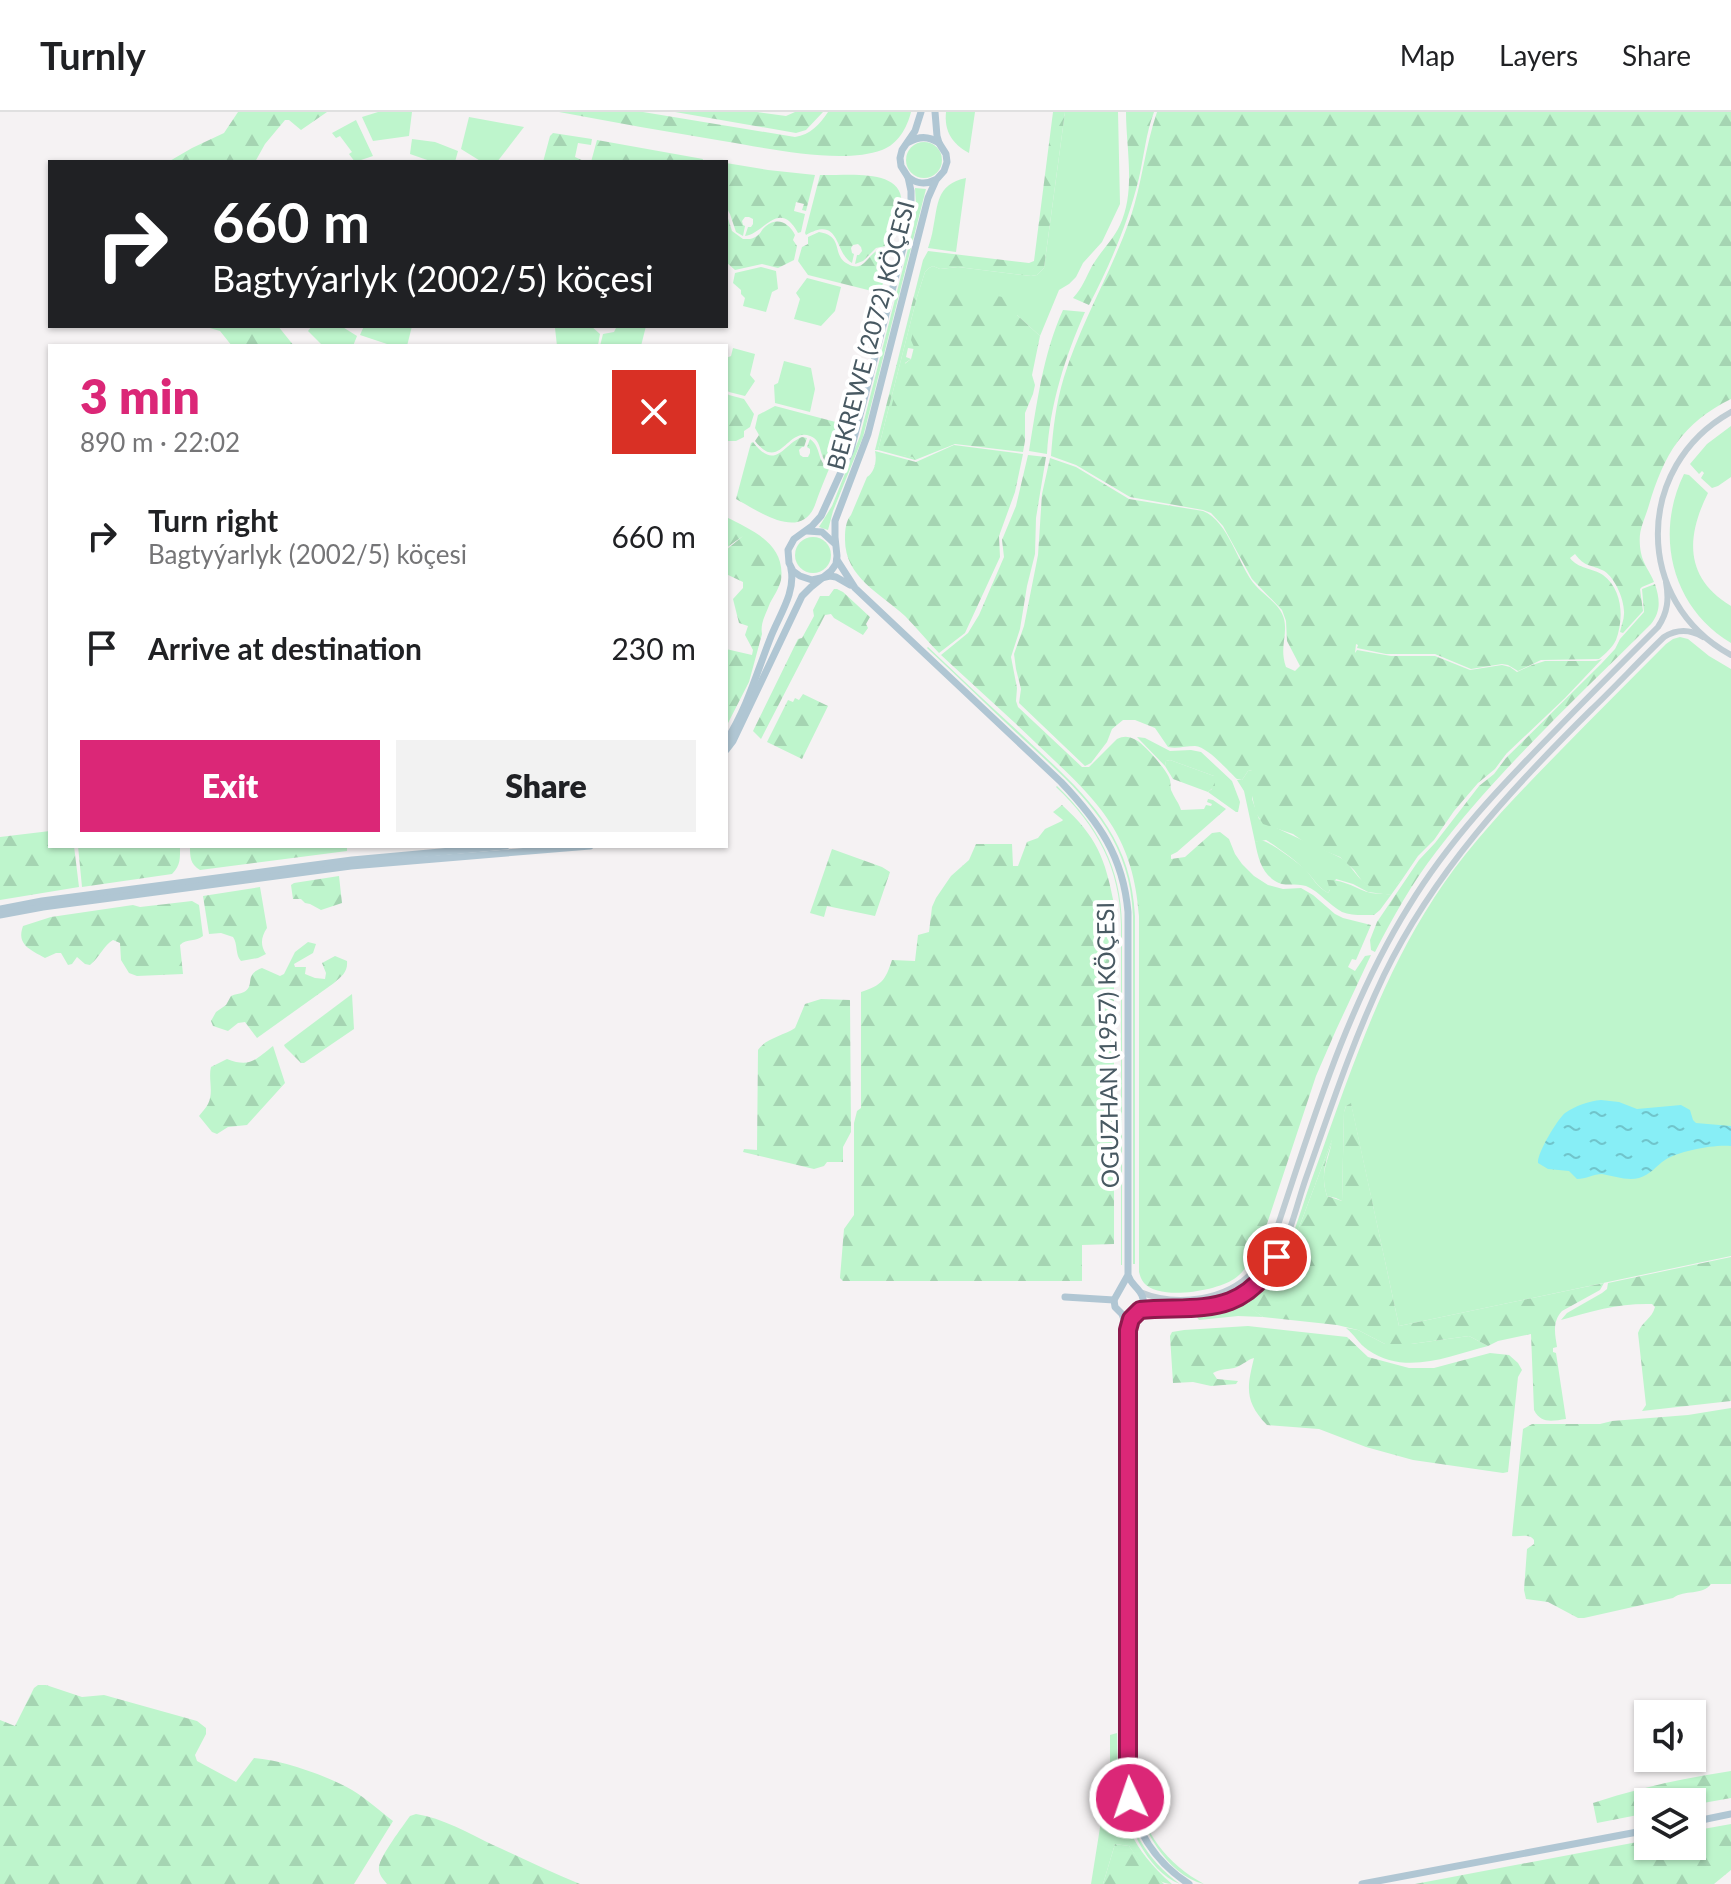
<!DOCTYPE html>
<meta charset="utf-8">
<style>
:root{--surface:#fff;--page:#f2f2f2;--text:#202124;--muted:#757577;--line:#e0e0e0;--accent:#db2777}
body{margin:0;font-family:Lato,sans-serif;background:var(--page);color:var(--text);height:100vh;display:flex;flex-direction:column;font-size:30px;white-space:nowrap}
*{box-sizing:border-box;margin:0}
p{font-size:26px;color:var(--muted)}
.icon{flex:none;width:44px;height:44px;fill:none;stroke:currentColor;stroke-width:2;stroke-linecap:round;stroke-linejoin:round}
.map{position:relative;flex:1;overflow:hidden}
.drawer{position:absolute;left:48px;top:232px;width:680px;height:504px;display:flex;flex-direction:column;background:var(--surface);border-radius:0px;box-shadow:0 2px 6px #0004}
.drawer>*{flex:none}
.hud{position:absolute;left:48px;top:48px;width:680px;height:168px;border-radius:0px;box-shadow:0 2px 6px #0004;background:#202124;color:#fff;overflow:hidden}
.tools{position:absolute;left:1634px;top:1588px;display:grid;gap:16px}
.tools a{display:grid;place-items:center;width:72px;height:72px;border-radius:0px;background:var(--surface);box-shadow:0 2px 6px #0004;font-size:40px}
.pin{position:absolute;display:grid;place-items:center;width:68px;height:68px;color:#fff;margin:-34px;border:4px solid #fff;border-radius:50%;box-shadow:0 2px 8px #0007}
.me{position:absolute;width:88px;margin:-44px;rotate:357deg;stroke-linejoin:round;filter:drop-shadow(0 0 6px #0008)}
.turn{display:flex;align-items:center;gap:28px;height:168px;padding:0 32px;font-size:36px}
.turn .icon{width:104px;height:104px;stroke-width:2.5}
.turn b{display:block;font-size:56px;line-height:68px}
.round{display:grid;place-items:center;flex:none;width:84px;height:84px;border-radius:0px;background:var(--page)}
.overview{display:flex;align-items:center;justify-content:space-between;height:136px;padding:0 32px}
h1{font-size:48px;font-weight:800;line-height:60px;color:var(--accent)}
.action{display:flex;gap:16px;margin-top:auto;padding:16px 32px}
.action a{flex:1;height:92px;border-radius:0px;background:var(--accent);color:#fff;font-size:32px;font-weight:800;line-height:92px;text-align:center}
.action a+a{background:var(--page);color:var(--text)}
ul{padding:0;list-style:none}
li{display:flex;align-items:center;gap:24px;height:112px;padding:0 32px}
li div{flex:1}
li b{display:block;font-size:30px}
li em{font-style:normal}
header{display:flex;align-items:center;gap:48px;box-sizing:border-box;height:112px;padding:0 40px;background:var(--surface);border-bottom:2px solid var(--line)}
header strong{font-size:38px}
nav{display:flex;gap:44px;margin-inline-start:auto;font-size:28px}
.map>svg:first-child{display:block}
.grass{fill:#bef5cc}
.forest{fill:url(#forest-firs)}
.water{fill:url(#water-ripples)}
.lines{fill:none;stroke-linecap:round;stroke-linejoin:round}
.minor{stroke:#bfccd3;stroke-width:6}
.major{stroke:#b0c6d3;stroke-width:7}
.route-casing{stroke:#8e194d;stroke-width:20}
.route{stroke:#db2777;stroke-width:14}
.labels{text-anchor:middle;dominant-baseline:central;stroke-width:8;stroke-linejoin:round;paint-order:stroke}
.street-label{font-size:24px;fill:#485962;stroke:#fff}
</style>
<header>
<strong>Turnly</strong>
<nav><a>Map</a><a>Layers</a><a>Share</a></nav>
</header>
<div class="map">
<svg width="1731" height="1772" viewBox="0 0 1731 1772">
<defs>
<pattern id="forest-firs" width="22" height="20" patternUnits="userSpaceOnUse" patternTransform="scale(2)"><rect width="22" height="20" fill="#bef5cc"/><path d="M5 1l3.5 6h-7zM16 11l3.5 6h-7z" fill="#a5d4b2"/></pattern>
<pattern id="water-ripples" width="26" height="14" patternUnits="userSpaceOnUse" patternTransform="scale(2)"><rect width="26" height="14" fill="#87eef6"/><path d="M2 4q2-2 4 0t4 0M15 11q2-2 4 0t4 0" fill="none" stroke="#70c4cb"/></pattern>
</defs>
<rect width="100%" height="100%" fill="#f5f2f3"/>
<g class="grass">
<path d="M378,0H412L409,24L373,29L362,5Z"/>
<path d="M946,0H975L969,41C952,32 944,19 946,0Z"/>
<path d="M1065,0H1118L1120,92L1102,130L1083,151L1076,165L1069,172L1059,178L1040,224L1017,203L914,235V237L908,236L906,245L911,247L905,251L903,343L914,345L915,348L878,338L917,185L925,160L929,156L933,154L940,157L958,155L1031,164L1037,163L1044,156Z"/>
<path d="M469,5L524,15L497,50H482L461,37Z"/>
<path d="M356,8L373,44L355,50L349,42L352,40L340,24L336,26L332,21Z"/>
<path d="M412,27L435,30L458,39L455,50H433L410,42Z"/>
<circle cx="924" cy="48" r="18"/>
<path d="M966,66L956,140L928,136C930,130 932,123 933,117C938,93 936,72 966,66Z"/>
<path d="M915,76L926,77L863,325L833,399L828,418L819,415L832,394L860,324L914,113L916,93Z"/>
<path d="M761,155L776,159L778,177L772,180L766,200L743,194L745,186L741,182V178L733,171L735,161Z"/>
<path d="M807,166L841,175L835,199L821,214L794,207L800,187L796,181Z"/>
<path d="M312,214H341L357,224L353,234H323L308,219Z"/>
<path d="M364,214H412L407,234L390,233L360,223Z"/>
<path d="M558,214H591L600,222L598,233L557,234L555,216Z"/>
<path d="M621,214H646L641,234H600L603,222L614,220L616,216Z"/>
<path d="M733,236L755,242L750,263L755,269L745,284L729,280L726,277V246L731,244Z"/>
<path d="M784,249L811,256L815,277L810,300L775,291L774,273L778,271Z"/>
<path d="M1731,314V365L1718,374L1712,376L1701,366L1704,361L1702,359L1699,362L1690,352L1707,332Z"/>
<path d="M1684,362L1689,363L1708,381C1687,423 1683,465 1731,494V531C1672,496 1654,423 1684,362Z"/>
<circle cx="813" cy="443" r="18"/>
<path d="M1680,525L1688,527L1709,544L1731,557V1144L1399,1214L1351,992L1346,994L1344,1000L1342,1089L1336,1086L1327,1084C1319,1058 1329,1050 1332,1028L1292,1134L1281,1157L1264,1177L1248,1191V1194L1263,1205L1238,1204L1199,1208L1196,1204C1227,1199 1253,1189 1273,1163C1287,1143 1294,1119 1302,1096C1308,1077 1315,1058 1322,1039C1353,952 1383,864 1434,786C1469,732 1515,685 1560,639C1595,603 1631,567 1666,532L1673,527Z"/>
<path d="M928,535C959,564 990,594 1022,623C1079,677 1131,718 1135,804V1152H1133V804C1130,720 1078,678 1022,626C990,596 959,566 927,536Z"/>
<path d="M1137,625L1145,626L1170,639L1191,638L1201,640L1232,669L1240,690L1238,700H1236L1208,680L1212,677L1214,664L1170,648L1166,649L1165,654Z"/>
<path d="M1252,658V687L1259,707C1285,721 1312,732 1339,745C1352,751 1357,770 1371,773C1383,776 1390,775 1401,769L1391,783L1368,780L1353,772L1336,767L1328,781C1317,775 1313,765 1304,757C1294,747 1277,735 1266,728L1255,730L1244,679L1237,668H1242L1248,659Z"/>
<path d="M1057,674C1098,714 1121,755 1122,813V1153H1121V813C1120,756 1097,714 1056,675Z"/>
<path d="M1346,1216L1358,1218L1385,1232H1411L1469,1224L1488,1234C1449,1244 1406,1264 1368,1238C1359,1232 1354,1222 1346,1216Z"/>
<path d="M1121,1225H1122V1674C1127,1714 1147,1748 1180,1772C1146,1759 1125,1708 1120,1674Z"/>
<path d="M1133,1225H1135L1136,1678C1142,1720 1167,1752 1204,1772C1167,1764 1139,1713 1134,1678Z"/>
<path d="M1117,1621C1118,1688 1118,1725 1172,1772C1153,1772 1139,1748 1129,1734L1115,1732L1103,1772H1091L1110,1653V1623Z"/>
</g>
<g class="forest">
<path d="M238,0H327L301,18L289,8H285L265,32L255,50H168L192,36L224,21Z"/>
<path d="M559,0H643L795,25C810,23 820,12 828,0H911C907,16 898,32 882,38C841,53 767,36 723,29C668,20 613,10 559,0Z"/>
<path d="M675,0H757L786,4L795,0H823L806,18L796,21Z"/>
<path d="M1053,0H1065L1044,156L1037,163L1031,164L958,155L940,157L933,154L929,156L925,160L917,185L878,338H875L923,148L928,139L1029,151L1034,149Z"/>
<path d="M1126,0H1154C1146,21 1144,44 1139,66C1128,111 1110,153 1089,193L1073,186C1083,175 1085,167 1092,154C1100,140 1113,128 1120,113C1136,79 1126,36 1126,0Z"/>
<path d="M1157,0H1731V287C1682,311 1664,343 1649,393C1643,413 1637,419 1641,441C1643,452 1650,460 1654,470L1642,475L1640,477L1643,499L1623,521L1620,520C1621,514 1624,508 1624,502C1625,488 1614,463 1602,458C1589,452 1585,455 1575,442L1570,446C1578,457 1593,456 1603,463C1623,478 1624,507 1616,528C1613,535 1605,542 1599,547L1541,548L1518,559L1508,553L1502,552L1471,557L1435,542H1386L1357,536L1358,533L1356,532L1355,541L1357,538L1391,544H1435L1470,558L1502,553L1510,555L1517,560L1532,553L1545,549H1596L1602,547L1565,586L1506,642L1495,657L1478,671L1454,699L1434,728L1418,744L1401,769L1389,776L1379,777L1372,776L1362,769L1354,758L1340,745L1307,732L1293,722L1263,712L1256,701L1249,671L1252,667V658L1248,659L1242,668L1237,667C1227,658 1208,635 1195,634C1185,634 1177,637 1168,635L1155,616L1135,608H1123L1112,617L1107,630L1091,651L1085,654L1019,591L1021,577L1016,557L1014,542L1024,514L1038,443L1042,382L1050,346L1076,355L1129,387L1203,399C1229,409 1238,454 1256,474C1265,484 1281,493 1284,507C1288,524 1279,535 1286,555L1295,559L1300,554L1287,529L1286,509L1282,498L1252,467L1223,414L1211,401L1203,398L1130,385L1076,353L1051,344C1053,317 1056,291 1064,265C1081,210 1111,161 1130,107C1142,72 1145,35 1157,0Z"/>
<path d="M553,21L592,27L591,33L578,31L575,45L586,50H543L550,24Z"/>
<path d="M597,28L703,47L702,50H591Z"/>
<path d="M726,51L768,58L815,63L806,99L802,98L804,92L796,90L794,99L805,102L801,120L798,121C779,86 764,122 745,124L748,115H751L753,112V107L749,105H745L742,109L743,113L745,114L743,124L736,120L730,102L726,95Z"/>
<path d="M820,63C846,64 908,54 901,96C899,107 894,121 891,133L876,136L863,149L855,152L857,143H859L862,139L861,135L858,132L853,133L851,136L852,141L854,142L852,151C834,141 841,103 806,123L805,121Z"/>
<path d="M726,100L732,119L743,127C749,127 751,128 757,124C762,120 761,118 766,114C778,104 790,112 795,123L793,128L797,134L794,148L778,156L762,152L735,158L726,150Z"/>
<path d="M819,120C845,124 831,144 848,152C862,160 866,147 875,140C880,137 882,137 888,137L881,164L883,171L880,181L808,163L798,149L802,135L808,132V125Z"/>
<path d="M932,174H943L1008,186L1013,191L1017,203L1040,224L1032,263L1035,273L1033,282L1025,301V329L1023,340L955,332L915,348L913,345C903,343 887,342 882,331L902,254L911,247L914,235L911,228L922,182Z"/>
<path d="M1063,198L1085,200C1065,245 1050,292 1047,342L1029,339C1037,291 1043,242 1063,198Z"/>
<path d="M203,214H278L294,234H232L220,219Z"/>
<path d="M726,281L729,283L744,287L754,302L750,315L744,319V325L736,329H726Z"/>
<path d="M775,294L847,313L834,351L830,354C817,345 824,329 810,324C787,315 780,361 755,329L759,323L755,316L758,303Z"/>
<path d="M802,325L807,326L804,335H802L799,338L800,343L803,345H808L810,341V337L807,335L810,327C822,336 816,348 829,357C824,369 819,381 815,393C801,430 758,399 736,387L751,331L753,330C776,360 783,332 802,325Z"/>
<path d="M954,333L1023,342L1015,380L999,424L1000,445L965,521L939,541C927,529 917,516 905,504C880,481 844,465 845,426C845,417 846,409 851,403L867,365C875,360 877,348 875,339L916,350Z"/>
<path d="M1028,343L1046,345L1036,406L1035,442L1027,474L1020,517L1011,545L1017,576L1016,589L1018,595L1082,655H1089L1117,627C1124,624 1128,624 1136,628C1144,632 1168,659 1170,668C1171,672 1170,677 1172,680C1175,687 1179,691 1181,698L1204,697L1206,693L1211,694L1212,692L1207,690L1208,687L1213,688L1226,697L1177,740L1171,743V747L1185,745L1212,721L1220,720L1229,727L1235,742L1242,752L1254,764L1268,773L1283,777L1301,776L1313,783L1335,802L1343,806L1371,813L1356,848L1352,847L1348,855L1355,859L1365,844L1371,843L1336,918L1316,964L1260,1133C1251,1146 1247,1158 1234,1167C1216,1179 1160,1189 1144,1171C1141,1167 1140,1164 1139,1160V804C1133,718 1094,686 1036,631C1005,601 972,572 941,543L968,521L979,503L1004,445L1002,428L1016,394Z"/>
<path d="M726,405C752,418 786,432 781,468C779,476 774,484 770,491C766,502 760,511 762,522L749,570L726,615V537L752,543L753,538L745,523L748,514L739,511L733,487L743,476V470L726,462V438L743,424L726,436Z"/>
<path d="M1655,472C1660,488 1661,499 1651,512C1578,585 1498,658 1436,740C1412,771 1393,805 1375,840L1371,838L1370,828L1377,810L1419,748L1435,731L1479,674L1494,662L1506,646L1601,552L1615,537L1620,527L1644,500L1642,477Z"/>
<path d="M834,477H837L843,480L870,505L866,512L868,516L863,523L834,506L831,502L825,503L761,627L753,619L798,527L802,526L814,504L813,498L820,484H829Z"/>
<path d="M803,582L828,594L802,647L767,630L788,588L793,590L795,586L799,588Z"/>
<path d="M1170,648L1214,664L1215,674L1208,680L1173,667L1165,654L1166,649Z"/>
<path d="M1062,693C1097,725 1105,746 1114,792V1132L1082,1133V1169H843L840,1166L844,1117L854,1103V1011L857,999L861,996V880C882,873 885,869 892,848L915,849L918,823L929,820L932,795L936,786L951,764L969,748L976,732H1012L1013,754H1018L1027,730L1038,726L1045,717L1062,709L1063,708L1053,700Z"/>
<path d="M50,719V734H74L79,775L0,788V725Z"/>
<path d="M1261,728C1270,730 1297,750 1305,757C1313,766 1317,775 1328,781L1330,778L1327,768C1344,767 1356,777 1371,781C1377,782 1384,781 1391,783L1380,798L1374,803C1364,803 1351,804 1342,800C1329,793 1320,780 1306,774C1296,771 1283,775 1275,769C1261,760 1258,745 1255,730Z"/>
<path d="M78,734H180C180,746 181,753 172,762L82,775Z"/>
<path d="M190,734H347V739L200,758C190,752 190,745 190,734Z"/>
<path d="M832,737L882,755L890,760L875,804L827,794L824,805L810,801Z"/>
<path d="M339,764L342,791L321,798L310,792L305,791L301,787H293L291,773L294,771Z"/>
<path d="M260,775L267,816C261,825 260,833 266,842L258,846L241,849C235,843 238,832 233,825L221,821L209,822L203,784Z"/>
<path d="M192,789L199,793L203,824C196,830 187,826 180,833L183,862L137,864L129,861L121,848L120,831L113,828C104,833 99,846 90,853L85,852L77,845L72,852L68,853L61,841H56L45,846C31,838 16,833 23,814L51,805L133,793L140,795Z"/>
<path d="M308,830L316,832L313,841L294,852L295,855H306L305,862L315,866L325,867L326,861L322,851L335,844L347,849C348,860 342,864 334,871L257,926L245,910L238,911L228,919L213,914L211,909L216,900L226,893L231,884C235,882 240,882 244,880C256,873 243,863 262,856L280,864L284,862L295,840Z"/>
<path d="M352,882L354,917L304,951H301L285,935L284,933Z"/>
<path d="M821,887L850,888L851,1020L843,1035V1050H827L824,1054L814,1057L743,1040L744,1037L757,1038L758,938C766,926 783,924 795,916L805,892Z"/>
<path d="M273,934L285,971L247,1013L228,1015L217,1022L212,1020L199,1004C202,1000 206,996 208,992C214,980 208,967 211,955L227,947C250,956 255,948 273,934Z"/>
<path d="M1351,991L1399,1214L1604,1171L1600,1178L1562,1199C1552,1210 1555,1222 1557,1235L1553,1236V1240L1556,1241L1566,1307C1552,1309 1541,1312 1534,1298L1531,1222L1498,1229L1488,1234L1469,1224L1411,1232H1385L1358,1218L1337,1213L1263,1205L1247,1194L1249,1190L1264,1177L1281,1157L1292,1134L1332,1028H1333C1326,1048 1320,1063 1327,1084L1342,1089L1344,1000L1346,994Z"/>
<path d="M1731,1145V1289L1642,1299L1646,1293L1638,1221C1642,1209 1652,1207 1655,1195L1652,1192C1620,1191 1592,1199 1561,1208L1567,1201L1602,1181L1607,1177L1608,1171Z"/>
<path d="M1248,1214L1347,1225L1368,1245L1409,1256H1434L1490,1241L1509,1243L1518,1251L1522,1258L1518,1265L1508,1360L1503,1361L1413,1348L1366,1335L1319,1317L1267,1313C1244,1289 1247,1275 1254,1246C1247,1248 1244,1252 1237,1255C1229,1258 1221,1256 1213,1261L1217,1267L1238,1269L1236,1272L1211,1274L1193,1270L1173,1271L1170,1224L1172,1220L1184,1218Z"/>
<path d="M1731,1296V1472H1711C1702,1484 1685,1477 1673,1486L1584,1506H1578L1548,1490L1526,1487L1524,1478L1527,1437L1534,1432V1428C1529,1421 1520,1425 1512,1424L1523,1317L1532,1312H1600L1612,1309L1688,1303Z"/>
<path d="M38,1573H46L82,1585L104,1583L197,1609L206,1616V1622L195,1643L197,1649L236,1670L254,1646C282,1648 328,1664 352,1678C367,1687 380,1699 393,1709L354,1772H0V1608L15,1614L34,1576Z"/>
<path d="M1731,1659V1686L1692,1693V1690H1648V1701L1597,1711L1593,1691C1638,1676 1684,1666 1731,1659Z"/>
<path d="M416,1702C442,1706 469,1721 493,1733C522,1746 550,1760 580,1772H387C383,1767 378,1762 379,1755C380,1744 403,1714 410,1704Z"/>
<path d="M1731,1712V1758L1714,1772H1415L1648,1728V1734H1692V1719Z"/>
<path d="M1115,1732L1129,1734L1140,1749L1164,1772H1103Z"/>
</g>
<path class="water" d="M1601,988L1619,990L1637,997L1681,993L1690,998L1693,1008L1696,1011L1731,1014V1034C1715,1032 1678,1039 1665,1048C1656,1054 1650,1063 1639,1066C1627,1069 1614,1064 1602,1062C1594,1062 1586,1067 1577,1067L1569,1059L1548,1057L1538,1051C1537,1041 1557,1008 1565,1001C1575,994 1589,989 1601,988Z"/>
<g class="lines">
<g class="minor">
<path d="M1731,300C1634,354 1633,490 1731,543"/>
<path d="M1140,1180C1176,1195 1229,1189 1255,1157C1266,1144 1272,1128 1278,1113C1314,1005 1348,892 1409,794C1449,728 1502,673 1556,618C1590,583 1624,549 1658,515C1668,500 1669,487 1666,470"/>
<path d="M1140,1198C1183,1194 1225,1203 1259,1170C1287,1144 1294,1100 1306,1066C1330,998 1353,928 1384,863C1434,760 1510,678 1591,598C1616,574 1639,549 1664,525C1677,517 1690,517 1703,525"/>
</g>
<g class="major">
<path d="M909,30C919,24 929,24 939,31"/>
<path d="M908,65C917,72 925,73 935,68"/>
<path d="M807,419L822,420L834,431"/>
<path d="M837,448L855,476L1061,670C1099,710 1123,744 1128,800V1163C1131,1172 1135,1173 1140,1180C1148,1191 1139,1197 1133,1204C1130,1208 1129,1213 1128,1218L1122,1202L1115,1195L1114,1188L1128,1163"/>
<path d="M850,473L836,465L830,464L812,468L800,464L793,459L789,451L788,438L794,427L812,414L821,404L851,338L911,105V79L908,65L901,54L900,46L902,38L915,19L921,0"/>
<path d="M726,629C747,596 756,563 770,527C778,505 796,481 791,457"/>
<path d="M726,638L733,629L802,484L811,475L831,459L836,452L837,444L835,425V409L868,322L928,86L936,68L944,59L947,50L946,42L939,31L937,24L935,0"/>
<path d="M0,797L42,789L352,748L506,734"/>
<path d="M0,803L43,795L351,754L590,734"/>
<path d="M1065,1185L1114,1188"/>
<path d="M1128,1218V1679C1135,1718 1155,1750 1189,1772"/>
<path d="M1692,1710L1731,1702"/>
<path d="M1362,1772L1648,1718"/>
</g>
</g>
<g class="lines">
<g class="route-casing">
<path id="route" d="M1130,1686L1128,1656V1218L1131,1207L1140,1198C1199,1193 1241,1207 1277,1145"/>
</g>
<use href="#route" class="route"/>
</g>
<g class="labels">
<g class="street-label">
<text transform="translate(870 223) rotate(-75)">BEKREWE (2072) KÖÇESI</text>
<text transform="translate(1107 933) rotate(-91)">OGUZHAN (1957) KÖÇESI</text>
</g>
</g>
</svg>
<div class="tools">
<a><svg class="icon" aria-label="sound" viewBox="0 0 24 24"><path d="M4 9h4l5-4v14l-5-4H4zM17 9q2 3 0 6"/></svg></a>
<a><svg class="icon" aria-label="layers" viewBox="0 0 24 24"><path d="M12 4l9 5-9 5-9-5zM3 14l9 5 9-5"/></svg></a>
</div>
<div class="pin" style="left:1277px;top:1145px;background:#d93025"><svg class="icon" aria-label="arrive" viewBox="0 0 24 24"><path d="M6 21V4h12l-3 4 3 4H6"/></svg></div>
<svg class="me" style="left:1130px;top:1686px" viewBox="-20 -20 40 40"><circle r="17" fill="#db2777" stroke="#fff" stroke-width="3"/><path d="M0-11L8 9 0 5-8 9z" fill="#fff"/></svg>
<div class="hud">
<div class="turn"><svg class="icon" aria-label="right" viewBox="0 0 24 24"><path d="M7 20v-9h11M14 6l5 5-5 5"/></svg><div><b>660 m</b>Bagtyýarlyk (2002/5) köçesi</div></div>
</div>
<section class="drawer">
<div class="overview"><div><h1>3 min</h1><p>890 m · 22:02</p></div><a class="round" style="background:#d93025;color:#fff"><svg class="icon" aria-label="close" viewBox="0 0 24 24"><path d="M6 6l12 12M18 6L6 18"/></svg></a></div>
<ul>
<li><svg class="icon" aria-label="right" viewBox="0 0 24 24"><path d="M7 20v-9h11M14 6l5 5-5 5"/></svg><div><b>Turn right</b><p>Bagtyýarlyk (2002/5) köçesi</p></div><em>660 m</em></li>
<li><svg class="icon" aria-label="arrive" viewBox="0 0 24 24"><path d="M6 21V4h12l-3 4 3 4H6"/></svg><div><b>Arrive at destination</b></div><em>230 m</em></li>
</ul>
<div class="action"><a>Exit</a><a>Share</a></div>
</section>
</div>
